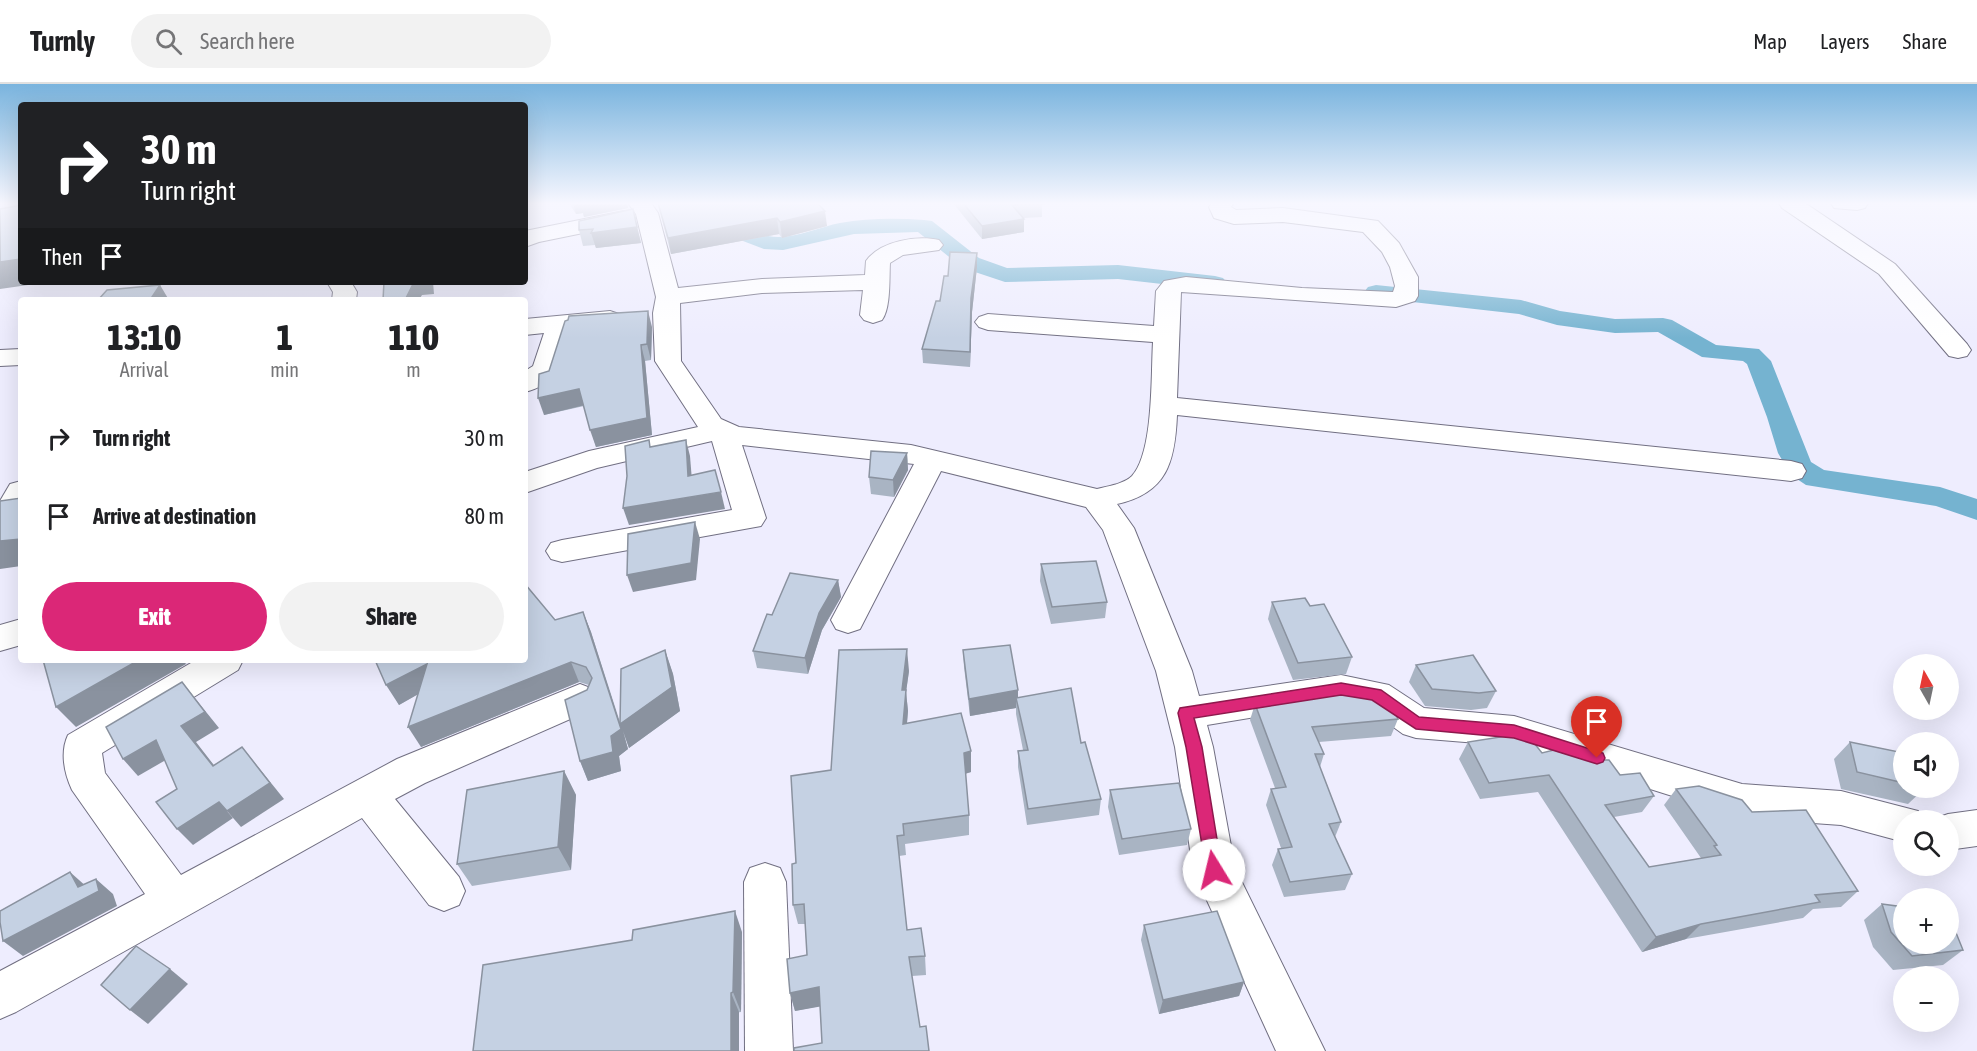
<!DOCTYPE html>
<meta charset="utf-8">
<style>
:root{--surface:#fff;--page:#f2f2f2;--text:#202124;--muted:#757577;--line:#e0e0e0;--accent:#db2777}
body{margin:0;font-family:"Asap Condensed",sans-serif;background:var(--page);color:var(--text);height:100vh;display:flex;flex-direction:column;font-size:22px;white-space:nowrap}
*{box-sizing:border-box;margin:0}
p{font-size:20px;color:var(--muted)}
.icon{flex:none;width:33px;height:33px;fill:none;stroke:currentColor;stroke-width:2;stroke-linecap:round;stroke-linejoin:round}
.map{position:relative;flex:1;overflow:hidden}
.details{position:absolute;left:18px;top:213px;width:510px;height:366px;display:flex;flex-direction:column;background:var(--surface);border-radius:6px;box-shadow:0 6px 24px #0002}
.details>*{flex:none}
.top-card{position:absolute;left:18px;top:18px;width:510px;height:183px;border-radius:6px;box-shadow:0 6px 24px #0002;background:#202124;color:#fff;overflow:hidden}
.needle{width:39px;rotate:351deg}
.tools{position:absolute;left:1893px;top:570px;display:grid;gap:12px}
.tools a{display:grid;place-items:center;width:66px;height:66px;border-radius:50%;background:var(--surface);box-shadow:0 6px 24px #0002;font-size:30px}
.pin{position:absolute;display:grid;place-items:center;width:51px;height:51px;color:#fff;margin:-62px -26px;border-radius:50% 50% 50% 0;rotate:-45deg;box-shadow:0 0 6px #0007}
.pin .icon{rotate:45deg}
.me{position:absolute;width:66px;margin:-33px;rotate:351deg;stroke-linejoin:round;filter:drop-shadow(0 0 4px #0008)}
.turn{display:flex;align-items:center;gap:21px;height:126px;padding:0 24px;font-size:27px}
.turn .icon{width:78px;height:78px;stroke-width:2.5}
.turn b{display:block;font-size:42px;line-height:51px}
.then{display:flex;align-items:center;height:57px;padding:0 24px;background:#0003;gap:12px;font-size:22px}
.eta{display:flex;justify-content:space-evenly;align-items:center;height:102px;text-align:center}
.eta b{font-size:36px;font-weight:800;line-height:42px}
.action{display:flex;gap:12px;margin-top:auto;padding:12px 24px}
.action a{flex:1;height:69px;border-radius:36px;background:var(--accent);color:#fff;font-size:24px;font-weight:800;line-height:69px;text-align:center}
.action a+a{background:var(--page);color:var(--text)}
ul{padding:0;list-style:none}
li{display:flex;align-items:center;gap:18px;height:78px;padding:0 24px}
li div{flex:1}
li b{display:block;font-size:22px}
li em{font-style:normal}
header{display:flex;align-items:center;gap:36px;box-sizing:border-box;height:84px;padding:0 30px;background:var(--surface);border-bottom:2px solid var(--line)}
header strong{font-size:28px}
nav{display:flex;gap:33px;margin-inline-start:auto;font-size:21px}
.search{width:420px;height:54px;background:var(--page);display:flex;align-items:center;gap:15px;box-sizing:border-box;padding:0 21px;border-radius:33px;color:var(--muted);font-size:22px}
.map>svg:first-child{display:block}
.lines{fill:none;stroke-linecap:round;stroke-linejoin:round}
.canal{fill:#75b3d0;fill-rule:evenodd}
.minor-casing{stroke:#716f82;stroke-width:2}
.minor{fill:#fff;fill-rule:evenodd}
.wall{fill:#a9b4c3}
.shaded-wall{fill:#8a929f}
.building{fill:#c5d1e3;stroke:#8a929f;stroke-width:1.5}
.route{fill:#db2777;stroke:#8e194d;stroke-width:1.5}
</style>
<header>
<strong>Turnly</strong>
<div class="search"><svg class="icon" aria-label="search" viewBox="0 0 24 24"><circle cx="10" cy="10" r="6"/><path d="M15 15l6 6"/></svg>Search here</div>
<nav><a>Map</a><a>Layers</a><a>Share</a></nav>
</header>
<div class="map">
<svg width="1977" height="967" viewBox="0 0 1977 967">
<rect width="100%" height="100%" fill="#eeedfe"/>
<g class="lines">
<g class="canal">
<path d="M718,119H738C740,130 756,150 768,152C791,157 818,143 840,139C868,134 896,134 924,136L932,137L979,174L1007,184L1118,181L1215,192L1223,194L1227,199L1223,204L1215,206L1118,195L1005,198L963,184L918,148L854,150L783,166L764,165L743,157L718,128Z"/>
<path d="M1376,201L1521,216L1560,227L1615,235L1663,234L1672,236L1716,261L1759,265L1771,277L1811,378L1824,386L1940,403L1977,415V436L1936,422L1806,401L1791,391L1778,369L1767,333L1747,280L1743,277L1702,273L1658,248L1615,249L1557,241L1519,230L1368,213L1364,208L1368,203Z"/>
</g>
<g class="minor-casing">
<g id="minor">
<path d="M628,119H651L658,129L678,204L762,195L865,191L866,177C880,157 917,151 939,156L943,161L939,166L903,171L890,179C889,194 891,224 882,236L873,239L864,236L860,231L863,206L762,209L680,219L681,277L721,335L739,343L911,361L1097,405C1108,402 1124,400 1132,392C1154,368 1151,290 1153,258L988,246L979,243L975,238L979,233L988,230L1154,242L1156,207L1164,197L1186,193L1302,204L1393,208L1395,202L1390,183L1382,168L1363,148L1283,138L1234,140L1214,134L1209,123L1212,119H1234L1231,123L1236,126L1283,124L1378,137L1399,159L1418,193V212L1415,217L1396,223L1181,208L1177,314L1791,377L1802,380L1806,387L1802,394L1791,397L1177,331C1175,378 1167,409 1117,420L1134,444L1192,587L1199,612L1341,591L1389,601L1424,624L1514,632L1742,700L1841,707L1918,727L1923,736H1904V758L1841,741L1742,734L1514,662L1416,654L1403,650L1367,624L1341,619L1207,641L1213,663L1235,784L1325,967H1276L1193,786L1175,663L1156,587L1103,446L1086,423L941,387L860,545L848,549L836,545L831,536L914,380L742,361L766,434L761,442L562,478L551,475L546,467L551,459L562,456L732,426L712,357L597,384L525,409V388L589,367L698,343L655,277L653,229L656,213L636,130Z"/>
<path d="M1779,119H1805L1895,180L1967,260L1971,266L1967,272L1958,274L1949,272L1879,190L1782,124Z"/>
<path d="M1831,119H1868L1865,124L1857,126L1834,124Z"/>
<path d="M624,127L632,129L635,134L632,139L539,158L525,163V147Z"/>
<path d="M327,198H351L357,208L356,216H332L333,208Z"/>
<path d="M610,227L619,230L623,235L619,240L570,246C562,276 559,300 525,308V287L533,282L544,249L525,251V235Z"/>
<path d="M21,265V281L0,282V266Z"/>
<path d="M21,397V436L11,453L0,456V417L10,400Z"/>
<path d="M21,535V561L0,567V541Z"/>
<path d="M196,576H243L238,586L102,669L105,689L181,791L397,675L580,600L593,605L598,615L593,625L425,699L395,715L459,793L465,807L459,821L444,827L429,821L362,734L16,928L0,935V887L145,810L72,706C64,689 60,668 68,651Z"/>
<path d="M1977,726V762L1948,766V736L1934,735L1948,730Z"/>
<path d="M765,779L780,784L786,798L793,967H745L744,798L750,784Z"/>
</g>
</g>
<use href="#minor" class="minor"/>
</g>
<g class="wall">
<path d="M569,119H627L628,124L584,133L583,129L576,130Z"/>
<path d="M658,119H817L827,142L782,154L779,150L671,170Z"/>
<path d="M953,119H1042V133L1023,134L1024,135V148L982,155Z"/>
<path d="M633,125L641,159L596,164L595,161L583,162L579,146Z"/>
<path d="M977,183L972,228L970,283L923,279L922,265L948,192Z"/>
<path d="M652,243L651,276L645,277L652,351L596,363L584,322L544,331L549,287Z"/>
<path d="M907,369L908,386L894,413L871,410L869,393Z"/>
<path d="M1041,480L1107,518L1105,534L1051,540L1040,497Z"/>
<path d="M838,496L841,513L822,546L808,590L757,584L753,567L772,531Z"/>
<path d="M1272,518L1310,522L1352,573L1346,590L1293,596L1268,535Z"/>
<path d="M583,528L591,548L620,638L665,566L673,590L680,627L629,664L623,647L628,665L619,672L621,687L588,697L580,677L587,606L589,601L579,598L421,663L418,610L399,621L375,576L555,536Z"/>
<path d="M963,566L1018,606V613L1081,659L1101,715L1099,731L1027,741L1018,683V667L1023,666L1016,630V624L970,632L964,583Z"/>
<path d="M1416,581L1496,607L1487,624L1471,626L1425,622L1409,598Z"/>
<path d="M909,587L906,608L908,627L907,639L971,667V688L965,690L969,731V751L905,760L906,771L899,772L907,846L925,872L926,891L912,892L822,959L820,922L795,927L790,909L807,871L805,840H798L793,821L796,779L831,686Z"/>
<path d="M1255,620L1398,635L1391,652L1319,658L1324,670L1320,683L1341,738L1335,753L1352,790L1345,806L1284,813L1272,781L1278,765L1281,764L1266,721L1271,705L1275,704L1250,636Z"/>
<path d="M1468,658L1598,676L1654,712L1642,728L1614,733L1649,783L1701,774L1664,721L1676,705L1752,728L1858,807L1841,823L1813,825L1803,834L1686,855L1642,868L1538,708L1480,715L1459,675Z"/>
<path d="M1850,658L1904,669V704H1925L1908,720L1841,705L1834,675Z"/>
<path d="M564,687L576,711L571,786L472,802L457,780Z"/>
<path d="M1110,706L1191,745L1187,761L1119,771L1108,723Z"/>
<path d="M1882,820L1963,866L1943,881L1893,886L1873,863L1864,836Z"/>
<path d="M1144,841L1244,898L1239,912L1159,930L1141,856Z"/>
<path d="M742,848L741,928L473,967Z"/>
</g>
<g class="shaded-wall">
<path d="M573,119H627L628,124L584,133L583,129L576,130Z"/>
<path d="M825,127L827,142L782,154L780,138Z"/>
<path d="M777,134L779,150L671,170L668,154Z"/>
<path d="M1024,135V148L982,155V142Z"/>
<path d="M637,143L641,159L596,164L591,149Z"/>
<path d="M0,168L21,175V198H49L0,205Z"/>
<path d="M977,169V183L972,228L970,283L971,214Z"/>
<path d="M414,198H433L434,210L422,211L419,216H405Z"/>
<path d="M160,201L169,216H150Z"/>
<path d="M648,227L652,243L651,276L647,260Z"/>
<path d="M641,261L645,277L652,351L596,363L590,346Z"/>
<path d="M579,305L585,321L544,331L538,314Z"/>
<path d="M686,356L690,372L693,409L688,392Z"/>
<path d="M907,369L908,386L894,413L893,396Z"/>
<path d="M721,408L725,425L629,441L623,424Z"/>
<path d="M695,438L700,455L696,496L633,508L627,491Z"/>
<path d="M21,455V482L0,485V457Z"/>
<path d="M838,496L841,513L822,546L808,590L805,574L819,529Z"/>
<path d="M583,528L591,548L620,640L665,566L673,590L680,627L629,664L623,647L628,665L619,672L621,687L588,697L580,677L613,668Z"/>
<path d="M907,565L909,587L906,608L908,627L905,661L903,640L902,606Z"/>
<path d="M139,576H183L186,580L76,643L56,623Z"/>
<path d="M571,578L579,598L421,663L408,643Z"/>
<path d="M427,580L438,599L399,621L386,601Z"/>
<path d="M182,598L219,644L196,658L227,698L213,682L181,642Z"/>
<path d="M1018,606V622L1016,614V624L970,632L969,615Z"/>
<path d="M156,656L171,673L138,692L123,675Z"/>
<path d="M242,663L284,715L241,743L227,727Z"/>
<path d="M971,667V688L964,690V669Z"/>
<path d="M564,687L576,711L571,786L558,763Z"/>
<path d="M219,718L233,734L193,761L177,745Z"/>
<path d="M70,788L88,804L96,795L113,810L117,822L23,872L3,857L78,803Z"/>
<path d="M735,827L742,848L741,928L733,908Z"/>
<path d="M1701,840L1686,855L1642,868L1656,853Z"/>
<path d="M170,885L188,900L148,940L130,926Z"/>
<path d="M1244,898L1239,912L1159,930L1163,916Z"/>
<path d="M819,903L823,922L795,927L790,909Z"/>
<path d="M731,909L739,928V967H731Z"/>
</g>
<g class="building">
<path d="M658,119H817L825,127L780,138L777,134L668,154Z"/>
<path d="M963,119H1042L1043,120L1012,121L1024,135L982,142Z"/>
<path d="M21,121V175L0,178V125Z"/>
<path d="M633,125L637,143L591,149L593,145L579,146V137Z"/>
<path d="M950,168L977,169L971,214L970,268L922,265L936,217H940L944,192H948Z"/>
<path d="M384,198H414L405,216H383Z"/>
<path d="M160,201L150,216H98L107,206Z"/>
<path d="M648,227L647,260L641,261L647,334L590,346L579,305L538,314L539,290L549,287L565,237L568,236L569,232Z"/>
<path d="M649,356L650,363L686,356L688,392L715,386L721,408L623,424L627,392L625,362Z"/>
<path d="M871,367L907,369L893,396L869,393Z"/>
<path d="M21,414V455L0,457V417Z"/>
<path d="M695,438L691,479L627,491L628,450Z"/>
<path d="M1096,477L1107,518L1052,523L1041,480Z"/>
<path d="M790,489L838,496L819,529L805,574L753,567L767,530L772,531Z"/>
<path d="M525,500L555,536L583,528L621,645L611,652L613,668L580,677L565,616L587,606L592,594L586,583L571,578L408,643L427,580L386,601L375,576H525Z"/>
<path d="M1305,514L1310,522L1324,520L1352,573L1298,579L1272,518Z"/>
<path d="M1010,561L1018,606L969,615L963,566Z"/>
<path d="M907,565L902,606H906L903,640L961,629L971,667L964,669L969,731L903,740L904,751L897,752L907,846L921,844L925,872L909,873L920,943L926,942L929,967H794V964L822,959L819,903L790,909L787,875L807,871L804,820L793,821L792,780L796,779L791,692L831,686L839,566Z"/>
<path d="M665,566L672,603L620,640L621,585Z"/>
<path d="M1473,571L1496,607L1479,609L1432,605L1416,581Z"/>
<path d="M43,576H139L56,623Z"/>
<path d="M182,598L205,628L181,642L213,682L242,663L270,699L227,727L219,718L177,745L156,718L177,705L156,656L123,675L106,643Z"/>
<path d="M1071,604L1081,659L1085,658L1101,715L1028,725L1018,667L1028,666L1016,614Z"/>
<path d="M1347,605L1373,609L1392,623L1398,635L1312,643L1324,670H1315L1341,738L1329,740L1352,790L1290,798L1278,765L1292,763L1271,705L1286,703L1255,620Z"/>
<path d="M1526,649L1542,669L1570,662L1593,669L1598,676H1609L1620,691L1640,689L1654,712L1605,721L1649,783L1721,771L1714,762L1717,761L1676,705L1699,702L1742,716L1752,728L1806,726L1858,807L1815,811L1820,818L1701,840L1656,853L1549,691L1489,699L1468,658Z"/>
<path d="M1850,658L1904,669V699L1857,688Z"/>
<path d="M564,687L558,763L457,780L467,706Z"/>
<path d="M1179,699L1191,745L1122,755L1110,706Z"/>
<path d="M70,788L78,803L96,795L99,807L3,857L0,838V827Z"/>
<path d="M1882,820L1904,823V860H1948V829L1963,866L1912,872L1891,848Z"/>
<path d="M735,827L733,908L731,909V967H473L483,881L632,856L633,846Z"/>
<path d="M1217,827L1244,898L1163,916L1144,841Z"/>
<path d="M136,862L170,885L130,926L101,901Z"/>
</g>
<linearGradient id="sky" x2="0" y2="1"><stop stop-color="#7ab4de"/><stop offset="0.47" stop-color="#f7f7ff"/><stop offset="1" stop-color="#f7f7ff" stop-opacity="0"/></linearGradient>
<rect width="1977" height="254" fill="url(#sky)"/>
<path class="route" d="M1341,599L1381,606L1419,633L1514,641L1603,669L1605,674L1603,678L1597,680L1514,654L1416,645L1372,616L1341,611L1194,634L1202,663L1222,786L1220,792L1214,794L1207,792L1186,663L1178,629L1180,624Z"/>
</svg>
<div class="tools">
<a><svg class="needle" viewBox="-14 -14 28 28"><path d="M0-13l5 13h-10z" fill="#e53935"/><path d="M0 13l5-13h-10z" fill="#757577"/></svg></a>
<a><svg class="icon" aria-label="sound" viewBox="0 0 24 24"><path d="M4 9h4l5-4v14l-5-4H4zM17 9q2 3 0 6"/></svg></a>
<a><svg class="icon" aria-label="search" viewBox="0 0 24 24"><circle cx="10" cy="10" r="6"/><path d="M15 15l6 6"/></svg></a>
<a>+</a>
<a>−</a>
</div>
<div class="pin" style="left:1597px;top:674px;background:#d93025"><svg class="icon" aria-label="arrive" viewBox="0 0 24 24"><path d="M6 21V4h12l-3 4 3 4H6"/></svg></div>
<svg class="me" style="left:1214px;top:786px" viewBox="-20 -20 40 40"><circle r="19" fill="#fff"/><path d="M0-13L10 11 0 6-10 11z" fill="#db2777"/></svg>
<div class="top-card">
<div class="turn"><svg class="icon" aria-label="right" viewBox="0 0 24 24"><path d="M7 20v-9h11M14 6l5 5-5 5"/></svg><div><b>30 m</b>Turn right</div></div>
<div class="then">Then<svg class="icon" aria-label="arrive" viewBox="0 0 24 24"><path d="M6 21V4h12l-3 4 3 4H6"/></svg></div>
</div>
<section class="details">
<div class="eta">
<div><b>13:10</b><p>Arrival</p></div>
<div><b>1</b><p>min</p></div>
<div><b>110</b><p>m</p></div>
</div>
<ul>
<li><svg class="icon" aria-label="right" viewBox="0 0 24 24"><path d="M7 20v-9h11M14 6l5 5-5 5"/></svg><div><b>Turn right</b></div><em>30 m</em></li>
<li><svg class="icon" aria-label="arrive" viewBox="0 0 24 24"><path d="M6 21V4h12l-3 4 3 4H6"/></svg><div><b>Arrive at destination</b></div><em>80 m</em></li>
</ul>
<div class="action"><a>Exit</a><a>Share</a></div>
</section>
</div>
